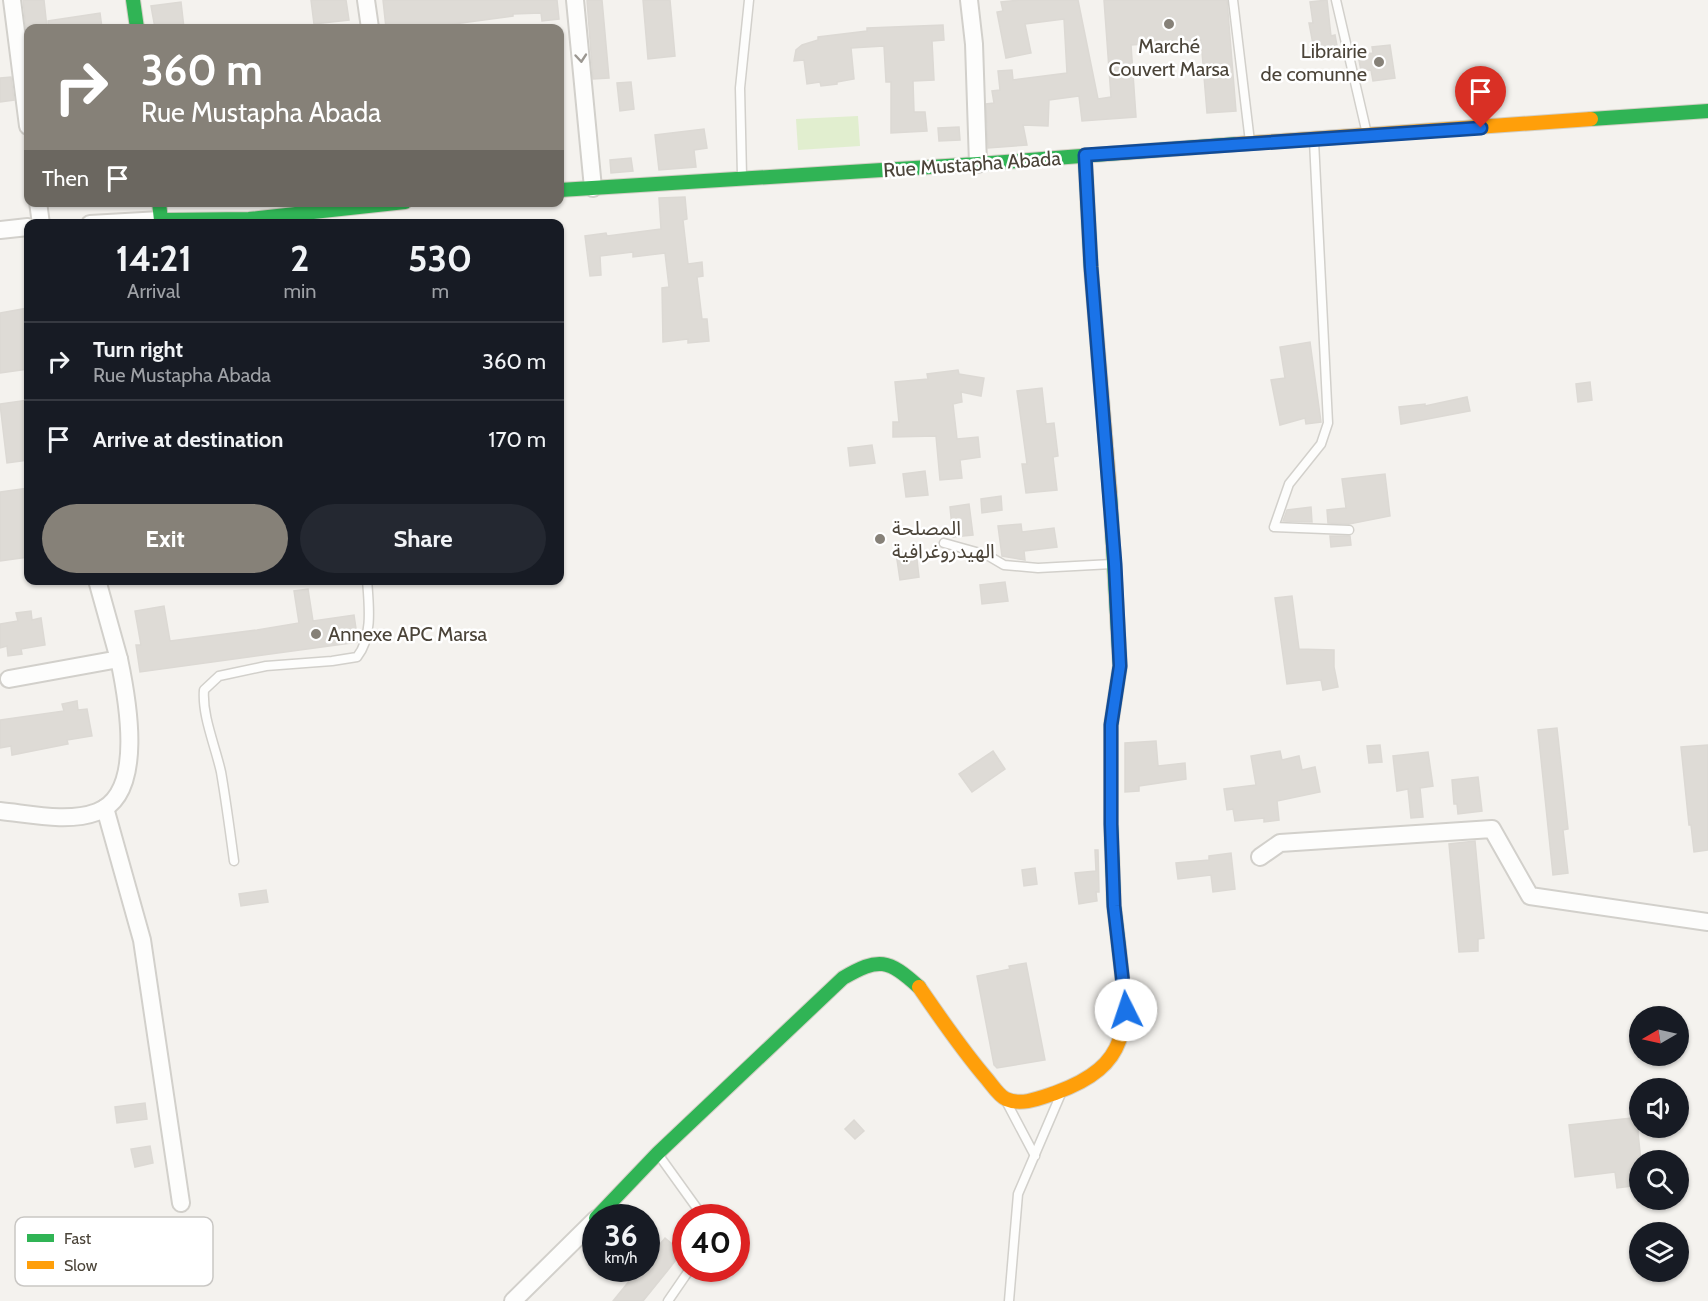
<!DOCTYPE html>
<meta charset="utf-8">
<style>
:root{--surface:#171b24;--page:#242831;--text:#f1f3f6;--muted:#9ea1a6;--line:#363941;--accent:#868178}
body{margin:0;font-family:Cabin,"Noto Sans Arabic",sans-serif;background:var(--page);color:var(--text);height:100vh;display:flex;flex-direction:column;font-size:22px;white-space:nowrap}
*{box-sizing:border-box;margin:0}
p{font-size:20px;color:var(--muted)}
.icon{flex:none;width:33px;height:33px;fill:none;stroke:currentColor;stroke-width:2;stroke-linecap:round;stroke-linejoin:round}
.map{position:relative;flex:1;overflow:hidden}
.sheet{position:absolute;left:24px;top:219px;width:540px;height:366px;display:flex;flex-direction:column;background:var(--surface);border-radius:12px;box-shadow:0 2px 4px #0004}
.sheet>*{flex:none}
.top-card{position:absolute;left:24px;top:24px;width:540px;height:183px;border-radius:12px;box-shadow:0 2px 4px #0004;background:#868178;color:#fff;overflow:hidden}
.needle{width:39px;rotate:261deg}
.controls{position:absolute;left:1629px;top:1006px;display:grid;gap:12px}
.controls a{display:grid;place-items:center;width:60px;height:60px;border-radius:50%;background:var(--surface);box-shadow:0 2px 4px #0004;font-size:30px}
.speed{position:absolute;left:582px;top:1204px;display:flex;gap:12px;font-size:30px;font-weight:700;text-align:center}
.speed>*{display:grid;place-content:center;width:78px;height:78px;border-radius:50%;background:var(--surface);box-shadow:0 2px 4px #0004;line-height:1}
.speed small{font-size:15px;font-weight:400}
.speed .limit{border:9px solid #d22;background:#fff;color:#111}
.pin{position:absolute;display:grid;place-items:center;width:51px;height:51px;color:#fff;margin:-62px -26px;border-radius:50% 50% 50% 0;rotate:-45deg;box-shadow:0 0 6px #0007}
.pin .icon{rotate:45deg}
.me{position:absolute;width:66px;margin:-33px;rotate:356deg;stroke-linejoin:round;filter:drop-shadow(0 0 4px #0008)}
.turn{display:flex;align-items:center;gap:21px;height:126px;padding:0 18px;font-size:27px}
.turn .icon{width:78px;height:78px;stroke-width:2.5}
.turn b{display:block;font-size:42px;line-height:51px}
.then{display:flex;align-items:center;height:57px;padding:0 18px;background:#0003;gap:12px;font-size:22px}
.eta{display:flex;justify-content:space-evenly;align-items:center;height:102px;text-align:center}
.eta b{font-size:36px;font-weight:700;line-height:42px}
.cta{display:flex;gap:12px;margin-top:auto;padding:12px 18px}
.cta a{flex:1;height:69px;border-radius:36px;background:var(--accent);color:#fff;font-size:24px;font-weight:700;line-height:69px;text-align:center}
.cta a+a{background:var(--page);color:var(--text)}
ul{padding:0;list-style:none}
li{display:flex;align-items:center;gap:18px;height:78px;padding:0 18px;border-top:2px solid var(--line)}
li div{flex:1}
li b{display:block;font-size:22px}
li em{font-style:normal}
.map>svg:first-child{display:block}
.green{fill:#e1eecf}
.building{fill:#dedbd6;stroke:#dcd9d4;stroke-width:1.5}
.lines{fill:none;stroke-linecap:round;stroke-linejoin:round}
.lane-casing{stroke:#d2d0cb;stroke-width:11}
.street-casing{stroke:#d2d0cb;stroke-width:20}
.fast-casing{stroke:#d3cfc5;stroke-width:16}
.slow-casing{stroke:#d3cfc5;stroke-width:16}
.lane{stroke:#fdfdfc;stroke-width:8}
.street{stroke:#fdfdfc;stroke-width:16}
.fast{stroke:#30b455;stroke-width:14}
.slow{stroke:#ff9f0a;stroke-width:14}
.oneway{stroke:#9b9791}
.route-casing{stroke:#114b97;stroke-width:15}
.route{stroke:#1a73e8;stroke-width:10}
.poi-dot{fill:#868178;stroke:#fff;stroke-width:2}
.labels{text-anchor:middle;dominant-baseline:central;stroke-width:5;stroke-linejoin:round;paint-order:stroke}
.poi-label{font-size:20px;fill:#4b4439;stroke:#fff;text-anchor:start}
.street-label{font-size:20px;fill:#4b4439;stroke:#fff}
.key{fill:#fff;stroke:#c9c7c4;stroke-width:1.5}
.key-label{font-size:16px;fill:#4b4439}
</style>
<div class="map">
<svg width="1708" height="1301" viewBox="0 0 1708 1301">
<rect width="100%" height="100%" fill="#f4f2ee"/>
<path class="green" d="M858,116L860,146L798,150L796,119Z"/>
<g class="building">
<path d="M23,0H44L47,28H26Z"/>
<path d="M311,0H346L349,20L314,24Z"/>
<path d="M383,0H557L559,19L542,21L541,13L513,14V16L439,26V28H386Z"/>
<path d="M587,0H602L609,78L593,79Z"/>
<path d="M643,0H670L675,56L648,59Z"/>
<path d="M1020,0H1078L1098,99L1111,97L1104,0H1227L1236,111L1207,113L1201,40L1131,45L1136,117L1082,121L1079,96L1049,100L1048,126L1023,125L1027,145L988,148L986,104L994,103L992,91L1000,90L998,71L1012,70L1013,80L1067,73L1064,19L1025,24L1031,53L1006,58L997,12L1003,11L1001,2Z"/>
<path d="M1327,0L1331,36L1335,35L1338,51L1315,55L1309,23H1313L1310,2Z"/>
<path d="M181,2L184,28H155L151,6Z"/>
<path d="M100,13L102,28H48V21Z"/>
<path d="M943,25L944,40L932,41L934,80L913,81L914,112H925L927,131L891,133V82H886L884,46L851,48L854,79L837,82V84L821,86L820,82L807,84L804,60L794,61L796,50L802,45L818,40V37L867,31V28Z"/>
<path d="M1390,45L1395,78L1373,81L1371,70L1361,71L1358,55L1373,53L1372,47Z"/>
<path d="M11,77L14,100L0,102V78Z"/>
<path d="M631,82L634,109L620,111L617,83Z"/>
<path d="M959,127L960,140L939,141L938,128Z"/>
<path d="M704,129L707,148L694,150L696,167L659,170L655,135Z"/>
<path d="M631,158L633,171L611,173L610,160Z"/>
<path d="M685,197L687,219L683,220L688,264L702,262L703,276L697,277L702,319H707L709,341L688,343V339L663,342L662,288L669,287L665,253L633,257V252L600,256L601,275L590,276L585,236L606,233L607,236L661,229L659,198Z"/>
<path d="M28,308V369L0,373V313Z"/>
<path d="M1310,342L1321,422L1306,424L1305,418L1280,425L1271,380L1285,378L1280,347Z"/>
<path d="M958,370L959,374L984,378L981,396L961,392L962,402L953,404L957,439L978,437L980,457L960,460L962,478L940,480L936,436L893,437V422H899L895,382L928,379L927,374Z"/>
<path d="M1590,382L1592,400L1578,402L1576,384Z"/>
<path d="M1042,388L1046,424L1054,423L1058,456L1053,457L1057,490L1026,493L1022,464H1027L1017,391Z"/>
<path d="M1467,397L1470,411L1401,424L1399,407L1425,404V406Z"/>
<path d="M28,400V460L7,463L0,404Z"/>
<path d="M872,445L875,463L850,466L848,448Z"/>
<path d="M925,471L928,495L906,497L903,474Z"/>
<path d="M1385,474L1390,516L1349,524L1328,523L1327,510L1346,508L1342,479Z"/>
<path d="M28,488V557L0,561V492Z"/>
<path d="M1001,496L1002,510L982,513L981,499Z"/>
<path d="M969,504L973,535L953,537L950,507Z"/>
<path d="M1311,507L1312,522L1283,521L1287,510Z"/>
<path d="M1021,524L1022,532L1054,528L1057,547L1024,551L1025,560L1002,556L998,526Z"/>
<path d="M1330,536H1350L1351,545L1331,547Z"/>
<path d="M916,551L919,577L900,580L896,553Z"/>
<path d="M1005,582L1008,601L982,604L980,585Z"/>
<path d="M308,589L313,621L354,615L358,642L140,672L136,645H141L135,611L164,606L170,641L257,630L299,623L294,591Z"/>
<path d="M1292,596L1299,649L1334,650V667L1338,687L1323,690L1321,680L1287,684L1275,598Z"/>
<path d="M31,611L32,620L41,618L45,645L21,649L22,654L8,656L7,646L0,648V624L18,621L16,613Z"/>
<path d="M77,701L78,710L87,709L92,736L67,740L68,744L12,755L11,746L0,748V720L64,711L62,704Z"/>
<path d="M1557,728L1568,829L1563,830L1568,873L1553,875L1538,730Z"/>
<path d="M1156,741L1158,766L1185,763L1186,779L1139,786V791L1125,792V743Z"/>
<path d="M1380,745L1382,762L1369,763L1367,746Z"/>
<path d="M1708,745V850L1694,852L1691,825H1689L1681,747Z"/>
<path d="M993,751L1005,769L972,792L959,774Z"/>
<path d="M1280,751L1282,760L1299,756L1302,770L1315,767L1320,792L1277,801L1279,820L1264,822V818L1235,821L1233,809L1227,810L1224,789L1256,785L1251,756Z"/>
<path d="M1428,752L1433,786L1420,788L1423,817L1411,818L1408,789L1397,791L1393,756Z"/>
<path d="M1478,777L1482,811L1458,814L1457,804H1454L1452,780Z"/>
<path d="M1475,841L1484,938L1478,939V951L1459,952L1449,844Z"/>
<path d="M1095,850H1098L1099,892H1096L1097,901L1079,904L1075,873L1096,871Z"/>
<path d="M1231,853L1235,889L1213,892L1211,875L1178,879L1176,863L1209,860V856Z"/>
<path d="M1035,868L1037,884L1024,886L1022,870Z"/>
<path d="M266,890L268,902L241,906L239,894Z"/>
<path d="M1026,963L1045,1060L997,1068L994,1065L977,976L1010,969L1009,966Z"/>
<path d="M145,1103L147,1119L117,1123L115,1107Z"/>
<path d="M1640,1117L1638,1133L1641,1161L1640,1169L1630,1170L1632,1186L1617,1188L1615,1172L1575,1177L1569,1125Z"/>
<path d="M854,1120L864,1131L855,1139L845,1129Z"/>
<path d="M150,1146L153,1163L135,1167L131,1149Z"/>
<path d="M665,1238L682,1252L668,1270L643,1301H613L639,1269H646V1261Z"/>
</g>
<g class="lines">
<g class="lane-casing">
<g id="lane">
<path d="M1233,0L1250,142"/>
<path d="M1336,0L1367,134"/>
<path d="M1314,141L1328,423L1321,444L1289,484L1274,527L1349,530"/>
<path d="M742,176L740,88L749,0"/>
<path d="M944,543L987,555L1004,565L1038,568L1112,564"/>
<path d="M234,861C230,831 226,801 221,772C215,745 202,716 204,690L219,676L266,666L332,661L357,657C373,637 369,605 367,580"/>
<path d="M1007,1103L1035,1156"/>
<path d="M658,1154L704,1218"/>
<path d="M668,1301L690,1269"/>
<path d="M1009,1301L1018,1194L1060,1096"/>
</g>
</g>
<g class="street-casing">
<g id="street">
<path d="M12,0L28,126"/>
<path d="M366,0L370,28"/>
<path d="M575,0L593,188"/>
<path d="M969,0L974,44L978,164"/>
<path d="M38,202L41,224"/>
<path d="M90,224L161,220"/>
<path d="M0,230L28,227"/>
<path d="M9,679L119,659L97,580"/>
<path d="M105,808L142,940L181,1203"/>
<path d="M0,811C30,814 68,823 97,812C146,794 127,697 119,659"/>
<path d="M1260,857L1280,843L1492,829L1530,896L1708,922"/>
<path d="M513,1301L596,1219"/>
</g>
</g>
<g class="fast-casing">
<g id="fast">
<path d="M133,0L137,28"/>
<path d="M1591,119L1708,111"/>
<path d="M1085,155L1091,268"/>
<path d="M560,190L978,164L1237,144"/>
<path d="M159,202L161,220L249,219L405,202"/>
<path d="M1110,494L1120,666L1111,725V824L1114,906L1119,948"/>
<path d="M596,1218L658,1153L843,978C879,957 888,959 919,987"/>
</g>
</g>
<g class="slow-casing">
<g id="slow">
<path d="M1237,144L1591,119"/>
<path d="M1091,268L1110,494"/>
<path d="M919,987C941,1019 962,1050 987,1079C992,1085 999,1096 1006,1099C1022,1106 1040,1098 1055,1093C1136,1064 1127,1021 1119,948"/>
</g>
</g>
<use href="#lane" class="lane"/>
<use href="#street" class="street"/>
<use href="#fast" class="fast"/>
<use href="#slow" class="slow"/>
</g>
<defs><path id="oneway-chevron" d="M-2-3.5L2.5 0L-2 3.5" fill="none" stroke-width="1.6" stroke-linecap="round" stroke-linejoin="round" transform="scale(1.5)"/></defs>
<use class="oneway" href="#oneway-chevron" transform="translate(581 58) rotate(85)"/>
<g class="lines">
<g class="route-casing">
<path id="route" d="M1126,1010L1114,906L1111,824V725L1120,666L1115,564L1091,267L1085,155L1481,128"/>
</g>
<use href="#route" class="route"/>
</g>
<g class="poi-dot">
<circle cx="1169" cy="24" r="6"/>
<circle cx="1379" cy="62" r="6"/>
<circle cx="880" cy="539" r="6"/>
<circle cx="316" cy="634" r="6"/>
</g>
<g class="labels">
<g class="poi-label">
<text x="1169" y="46" text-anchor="middle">Marché<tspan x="1169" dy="23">Couvert Marsa</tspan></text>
<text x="1367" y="51" text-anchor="end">Librairie<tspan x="1367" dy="23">de comunne</tspan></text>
<text x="892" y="528">المصلحة<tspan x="892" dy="23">الهيدروغرافية</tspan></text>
<text x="328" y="634">Annexe APC Marsa</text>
</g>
<g class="street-label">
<text transform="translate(972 164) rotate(-4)">Rue Mustapha Abada</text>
</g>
</g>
<rect x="15" y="1217" width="198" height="69" rx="9" class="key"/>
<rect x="27" y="1234" width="27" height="8" fill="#30b455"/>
<rect x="27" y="1261" width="27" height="8" fill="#ff9f0a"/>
<g class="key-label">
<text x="64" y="1244">Fast</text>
<text x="64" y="1271">Slow</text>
</g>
</svg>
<div class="controls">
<a><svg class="needle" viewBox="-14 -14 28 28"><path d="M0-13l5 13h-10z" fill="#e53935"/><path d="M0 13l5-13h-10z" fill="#9ea1a6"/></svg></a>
<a><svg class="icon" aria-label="sound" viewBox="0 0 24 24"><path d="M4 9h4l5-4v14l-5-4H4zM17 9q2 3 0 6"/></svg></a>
<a><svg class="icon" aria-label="search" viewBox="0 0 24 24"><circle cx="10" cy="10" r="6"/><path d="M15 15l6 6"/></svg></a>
<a><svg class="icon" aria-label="layers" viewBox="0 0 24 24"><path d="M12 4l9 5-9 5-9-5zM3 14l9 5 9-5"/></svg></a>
</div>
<div class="speed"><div>36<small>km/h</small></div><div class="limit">40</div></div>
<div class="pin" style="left:1481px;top:128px;background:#d93025"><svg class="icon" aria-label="arrive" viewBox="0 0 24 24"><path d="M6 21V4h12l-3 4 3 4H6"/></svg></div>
<svg class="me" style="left:1126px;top:1010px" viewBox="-20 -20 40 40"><circle r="19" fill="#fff"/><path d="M0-13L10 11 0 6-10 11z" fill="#1a73e8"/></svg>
<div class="top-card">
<div class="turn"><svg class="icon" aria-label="right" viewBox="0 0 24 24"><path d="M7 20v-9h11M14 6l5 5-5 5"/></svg><div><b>360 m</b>Rue Mustapha Abada</div></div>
<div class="then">Then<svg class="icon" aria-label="arrive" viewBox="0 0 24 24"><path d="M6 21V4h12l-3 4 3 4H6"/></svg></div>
</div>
<section class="sheet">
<div class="eta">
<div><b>14:21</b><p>Arrival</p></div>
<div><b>2</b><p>min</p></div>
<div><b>530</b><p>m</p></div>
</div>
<ul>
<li><svg class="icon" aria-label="right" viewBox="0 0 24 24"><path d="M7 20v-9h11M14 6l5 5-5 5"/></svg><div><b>Turn right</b><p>Rue Mustapha Abada</p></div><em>360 m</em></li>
<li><svg class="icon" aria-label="arrive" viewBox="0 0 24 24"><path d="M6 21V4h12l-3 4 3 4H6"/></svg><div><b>Arrive at destination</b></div><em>170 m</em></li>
</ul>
<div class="cta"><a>Exit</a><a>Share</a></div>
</section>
</div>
